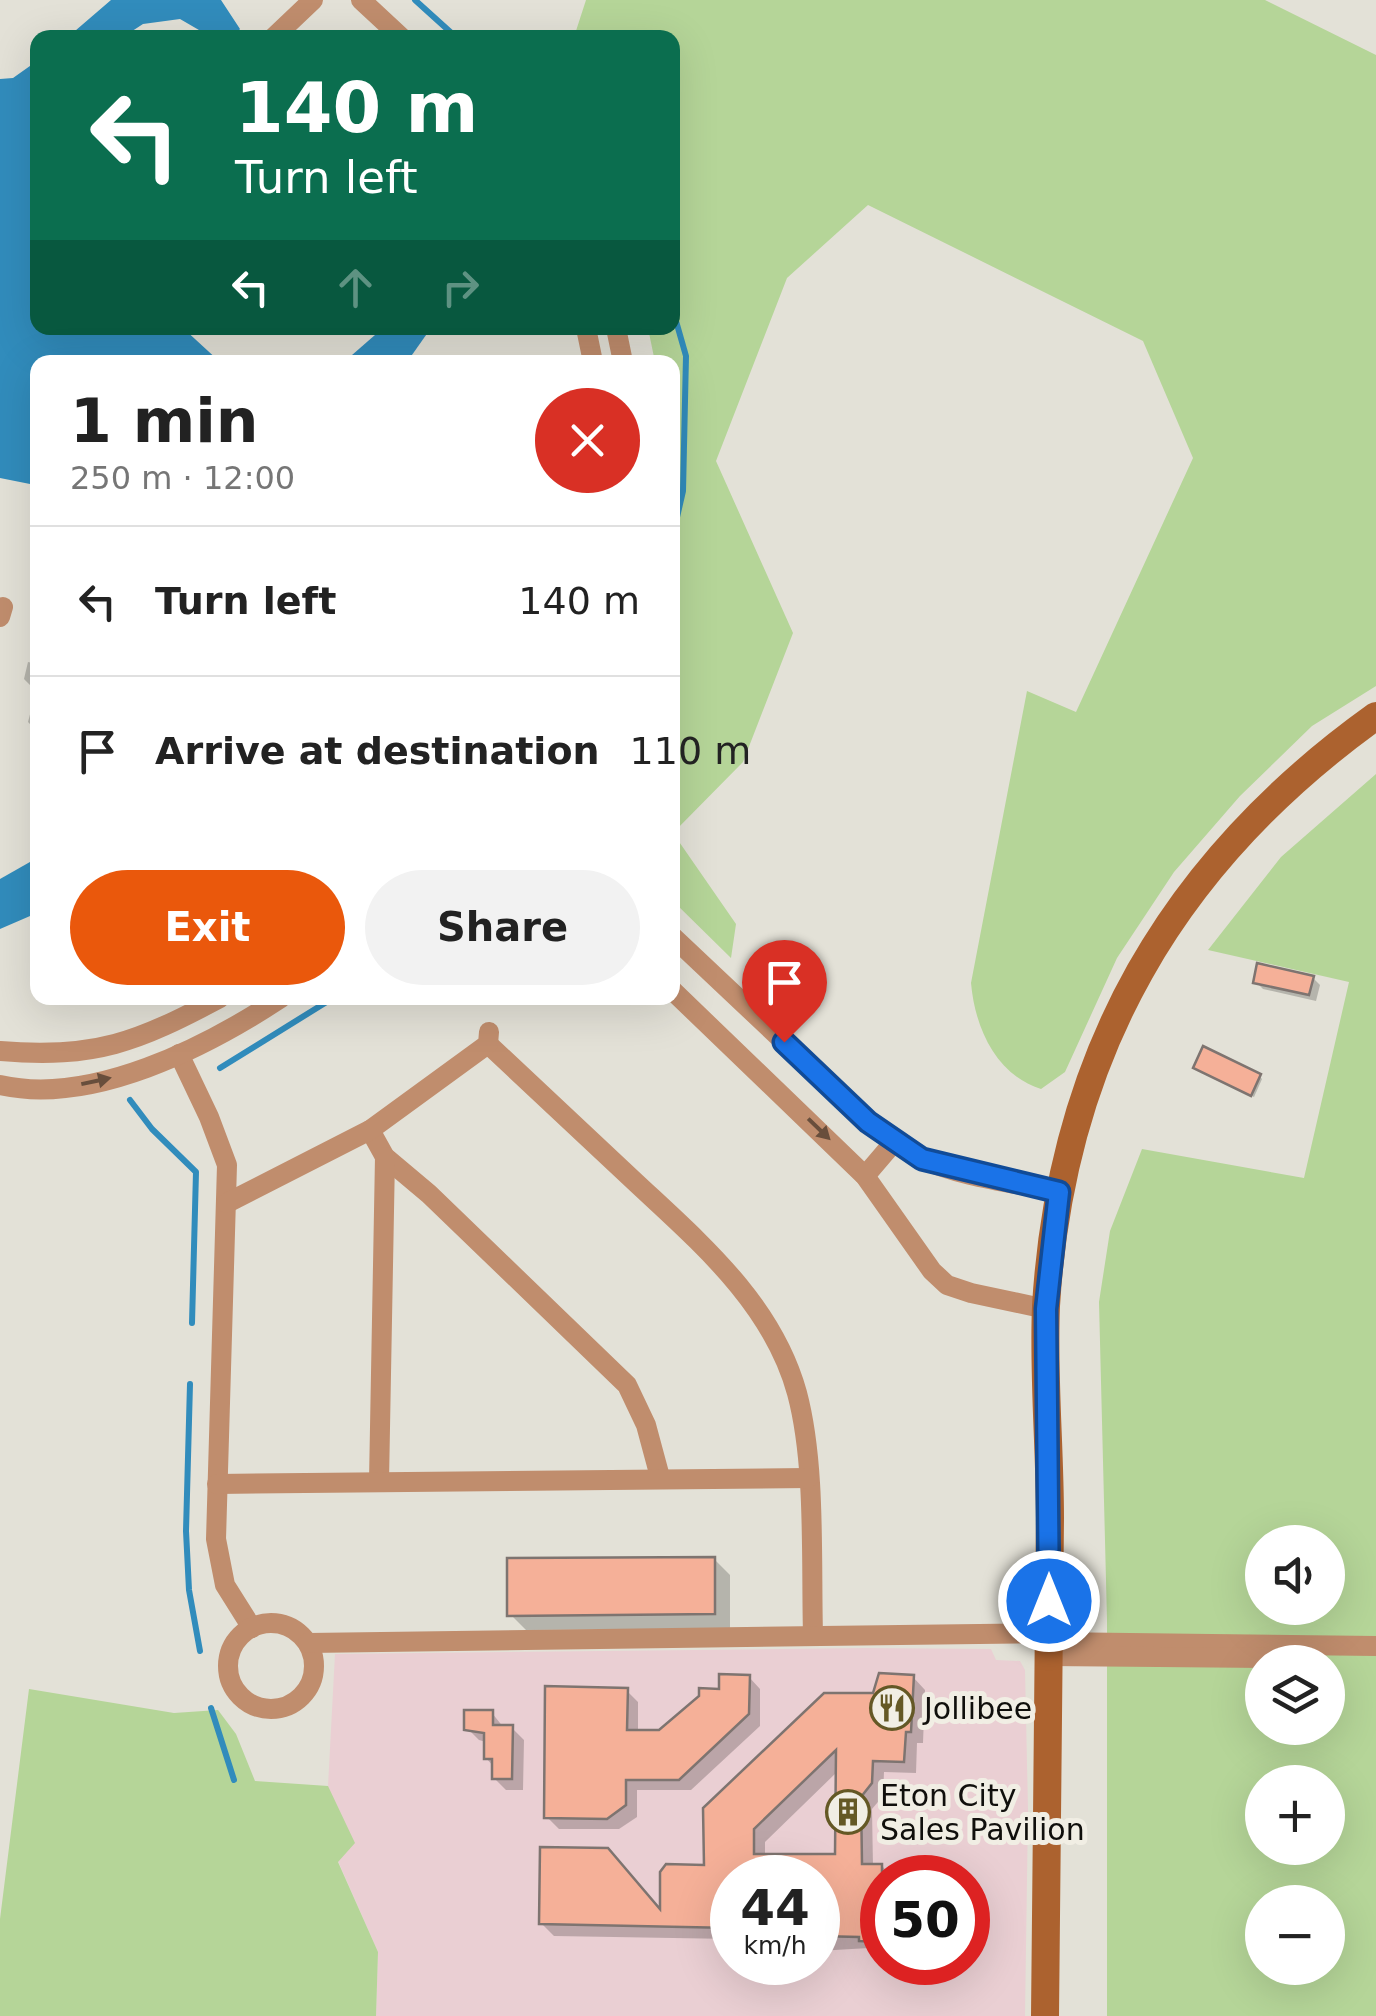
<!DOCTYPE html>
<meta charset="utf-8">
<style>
:root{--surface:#fff;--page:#f2f2f2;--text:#222;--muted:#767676;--line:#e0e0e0;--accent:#ea580c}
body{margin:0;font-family:"DejaVu Sans",sans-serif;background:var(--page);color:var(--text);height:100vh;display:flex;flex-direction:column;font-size:38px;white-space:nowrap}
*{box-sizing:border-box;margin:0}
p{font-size:32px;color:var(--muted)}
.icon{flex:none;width:55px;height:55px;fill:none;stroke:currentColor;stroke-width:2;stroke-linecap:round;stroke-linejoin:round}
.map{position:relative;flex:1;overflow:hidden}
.details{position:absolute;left:30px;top:355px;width:650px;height:650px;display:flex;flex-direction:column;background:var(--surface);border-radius:20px;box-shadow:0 10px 40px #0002}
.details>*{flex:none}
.top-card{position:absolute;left:30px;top:30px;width:650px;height:305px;border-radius:20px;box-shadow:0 10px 40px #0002;background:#0b6e4f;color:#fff;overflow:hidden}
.controls{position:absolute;left:1245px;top:1525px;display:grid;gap:20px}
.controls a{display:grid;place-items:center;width:100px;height:100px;border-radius:50%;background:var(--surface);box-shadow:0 10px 40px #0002;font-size:50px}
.speed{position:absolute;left:710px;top:1855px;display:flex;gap:20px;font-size:50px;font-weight:700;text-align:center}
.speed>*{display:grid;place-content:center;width:130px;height:130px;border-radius:50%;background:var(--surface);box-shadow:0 10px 40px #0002;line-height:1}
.speed small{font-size:25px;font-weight:400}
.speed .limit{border:15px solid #d22;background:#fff;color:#111}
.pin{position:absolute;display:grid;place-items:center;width:85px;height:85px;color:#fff;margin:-102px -42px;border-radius:50% 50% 50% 0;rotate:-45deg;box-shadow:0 0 10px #0007}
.pin .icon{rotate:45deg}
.me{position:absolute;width:110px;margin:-55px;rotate:0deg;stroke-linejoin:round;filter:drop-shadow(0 0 8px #0008)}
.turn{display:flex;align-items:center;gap:35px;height:210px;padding:0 40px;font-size:45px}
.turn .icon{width:130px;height:130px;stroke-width:2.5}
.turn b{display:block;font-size:70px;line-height:85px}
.lanes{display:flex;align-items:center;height:95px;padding:0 40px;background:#0003;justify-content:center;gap:50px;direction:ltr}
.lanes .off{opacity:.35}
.round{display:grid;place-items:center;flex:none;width:105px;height:105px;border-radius:52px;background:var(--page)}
.summary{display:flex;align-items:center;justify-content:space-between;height:170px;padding:0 40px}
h1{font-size:60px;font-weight:600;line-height:75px}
.button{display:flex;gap:20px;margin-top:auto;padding:20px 40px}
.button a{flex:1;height:115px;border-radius:60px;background:var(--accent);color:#fff;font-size:40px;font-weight:600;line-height:115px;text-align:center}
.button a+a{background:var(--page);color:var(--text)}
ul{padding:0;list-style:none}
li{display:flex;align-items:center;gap:30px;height:150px;padding:0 40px;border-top:2px solid var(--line)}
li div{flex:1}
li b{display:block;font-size:38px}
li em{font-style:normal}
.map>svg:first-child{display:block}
.commercial{fill:#eacfd3;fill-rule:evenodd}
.green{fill:#b5d598;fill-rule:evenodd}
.water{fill:#318cbc}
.shadow{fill:#0003;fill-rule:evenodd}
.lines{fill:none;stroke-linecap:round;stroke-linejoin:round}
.stream{stroke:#318cbc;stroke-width:6}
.building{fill:#f5b098;stroke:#7e7470;stroke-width:2.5;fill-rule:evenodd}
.minor{stroke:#c08d6d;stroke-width:20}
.secondary{stroke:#ac622f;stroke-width:28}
.oneway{fill:#684e3c}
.route-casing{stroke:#114b97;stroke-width:25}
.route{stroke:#1a73e8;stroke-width:18}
.labels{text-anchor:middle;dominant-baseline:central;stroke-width:10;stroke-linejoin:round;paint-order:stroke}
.poi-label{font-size:30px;fill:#100f0c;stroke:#f1eee4;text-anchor:start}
</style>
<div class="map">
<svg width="1376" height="2016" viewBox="0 0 1376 2016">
<rect width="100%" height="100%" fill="#e3e1d7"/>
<path class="commercial" d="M866,1648L991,1649L996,1660L1020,1661L1025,1670L1028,1810L1025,2016H376L378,1952L338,1861L328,1786L335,1654ZM732,1878H818V1962H732ZM882,1878H968V1962H882Z"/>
<g class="green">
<path d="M586,0H1265L1376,55V686L1312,726L1240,796L1174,872L1117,958L1065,1072L1041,1089C996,1075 975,1028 971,983L1027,691L1076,712L1193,458L1143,341L868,205L787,278L716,461L793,633L743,762L673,833L736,924L731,958L673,901L672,362H655L648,328H672V38L574,37Z"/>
<path d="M1376,774V2016H1107V1620L1099,1302L1110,1231L1142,1149L1304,1178L1349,982L1208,950L1281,857ZM1262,1542H1328V1608H1262ZM1262,1662H1328V1728H1262ZM1262,1782H1328V1848H1262ZM1262,1902H1328V1968H1262Z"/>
<path d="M29,1689L174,1713L218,1710L236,1734L255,1781L328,1786L355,1843L338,1862L378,1952L376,2016H0V1919Z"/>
</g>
<g class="water">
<path d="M111,0H221L240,29L234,37H211L180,19L143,24L123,37H68Z"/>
<path d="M37,61L38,328H183L220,362H38L37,493L30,484L0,478V79L13,78Z"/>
<path d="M383,328H431L407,362H344Z"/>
<path d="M37,858V913L0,929V879Z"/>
</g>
<g class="shadow">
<path d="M28,662L38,664V732L28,722L36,691L24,679Z"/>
<path d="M1313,978L1320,985L1316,1001L1263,989L1256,982Z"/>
<path d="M1196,1068L1259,1076L1262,1079L1254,1097Z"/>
<path d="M714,1559L730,1575V1629L526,1630L510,1614Z"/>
<path d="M749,1677L760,1689V1726L691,1790H637V1817L619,1829H559L547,1817L627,1691L638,1702V1732H660L721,1691Z"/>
<path d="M913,1677L925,1690L923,1743H917L916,1773L884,1772L883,1796L872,1809L873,1867H883L893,1878H882V1953H874L869,1948L818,1951V1878H732V1939L554,1936L541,1923L662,1913L875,1696ZM838,1771L837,1857L765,1856V1842Z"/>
<path d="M492,1713L504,1728H512L524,1740L523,1790H506L494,1778V1767L486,1758V1742L479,1740L467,1728Z"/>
</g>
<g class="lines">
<g class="stream">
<path d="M415,0L457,38"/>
<path d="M672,307L686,356L683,491L672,539"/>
<path d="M220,1068L333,998"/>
<path d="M130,1100L152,1129L196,1172L192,1323"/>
<path d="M190,1384L186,1531L189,1590L200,1651"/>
<path d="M211,1708L234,1780"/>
</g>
</g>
<g class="building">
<path d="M1257,963L1314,976L1309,995L1253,983Z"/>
<path d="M1203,1046L1261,1074L1251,1096L1193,1068Z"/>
<path d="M715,1557V1614L507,1616V1558Z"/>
<path d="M879,1673L914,1675L911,1732H906L904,1762L873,1761L872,1783L861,1797L862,1864H882V1942L859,1941V1937L818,1936V1878H732V1928L539,1924L540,1847L608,1848L660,1909V1872L666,1864L704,1865L703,1808L824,1693H873ZM836,1750L835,1854H754V1829Z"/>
<path d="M719,1674L750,1675L749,1714L679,1780H626V1805L607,1819L544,1818L545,1686L628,1688L627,1730H659L699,1696V1688L719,1689Z"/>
<path d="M464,1710H493V1725H513L512,1779H492V1759H484V1733L464,1730Z"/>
</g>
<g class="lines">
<g class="minor">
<path d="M361,0L402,38"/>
<path d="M273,38L313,0"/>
<path d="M586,328L593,362"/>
<path d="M616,328L623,362"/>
<path d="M0,617L3,607"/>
<path d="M672,936L868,1121C885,1134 901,1148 920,1158C959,1177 1016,1183 1059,1192"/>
<path d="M672,990L865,1176L932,1271L947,1285L971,1293L1046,1309"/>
<path d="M488,1044C536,1089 584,1134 632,1179C698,1241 772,1302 797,1393C816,1464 811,1560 813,1635"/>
<path d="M0,1051C96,1059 137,1042 220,998"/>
<path d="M179,1054L209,1117L227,1165L216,1539L225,1585L252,1628"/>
<path d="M0,1085C92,1106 206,1047 281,998"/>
<path d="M370,1130L385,1157L429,1194L627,1385L646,1425L660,1477"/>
<path d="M865,1176L894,1142"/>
<path d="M227,1203L370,1130L488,1044L489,1032"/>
<path d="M379,1482L385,1157"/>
<path d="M217,1484L808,1478"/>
<circle cx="271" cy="1666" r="43"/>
<path d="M1049,1642L1376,1646"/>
<path d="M308,1643L1049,1633"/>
<path d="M1049,1656L1267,1658"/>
</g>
<path class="secondary" d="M1045,2016C1048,1850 1049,1684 1050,1518C1050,1448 1043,1376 1046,1306C1061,1054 1172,862 1376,716"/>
</g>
<defs><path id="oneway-solid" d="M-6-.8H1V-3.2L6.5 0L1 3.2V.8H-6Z" transform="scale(2.5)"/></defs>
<g class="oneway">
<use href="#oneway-solid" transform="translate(96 1081) rotate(-12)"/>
<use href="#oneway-solid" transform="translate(819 1129) rotate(44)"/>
</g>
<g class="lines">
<g class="route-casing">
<path id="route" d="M784,1042L868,1122L922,1159L1059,1192L1046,1309L1049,1601"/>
</g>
<use href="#route" class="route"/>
</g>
<defs>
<g id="restaurant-ring" transform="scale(2.25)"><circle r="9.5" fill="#f1eee4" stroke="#645825" stroke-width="1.5"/><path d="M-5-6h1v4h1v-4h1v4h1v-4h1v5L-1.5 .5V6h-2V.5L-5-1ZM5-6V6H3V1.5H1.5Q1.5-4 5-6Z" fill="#645825"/></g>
<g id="building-ring" transform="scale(2.25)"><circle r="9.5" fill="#f1eee4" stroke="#645825" stroke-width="1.5"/><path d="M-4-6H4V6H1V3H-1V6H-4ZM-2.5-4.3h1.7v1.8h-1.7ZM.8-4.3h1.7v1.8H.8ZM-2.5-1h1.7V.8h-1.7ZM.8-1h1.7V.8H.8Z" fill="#645825"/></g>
</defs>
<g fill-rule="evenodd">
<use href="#restaurant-ring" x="892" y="1708"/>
<use href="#building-ring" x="848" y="1812"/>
</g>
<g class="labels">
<g class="poi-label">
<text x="924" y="1708">Jollibee</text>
<text x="880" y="1795">Eton City<tspan x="880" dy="34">Sales Pavilion</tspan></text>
</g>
</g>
</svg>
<div class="controls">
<a><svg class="icon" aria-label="sound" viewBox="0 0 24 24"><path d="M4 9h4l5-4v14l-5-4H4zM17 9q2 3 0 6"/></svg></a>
<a><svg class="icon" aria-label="layers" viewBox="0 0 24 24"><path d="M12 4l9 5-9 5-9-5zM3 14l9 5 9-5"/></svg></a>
<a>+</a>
<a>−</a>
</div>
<div class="speed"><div>44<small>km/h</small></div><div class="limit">50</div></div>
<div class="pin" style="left:784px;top:1042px;background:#d93025"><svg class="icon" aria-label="arrive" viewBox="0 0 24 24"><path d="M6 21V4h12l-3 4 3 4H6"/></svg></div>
<svg class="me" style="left:1049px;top:1601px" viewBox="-20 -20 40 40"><circle r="17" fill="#1a73e8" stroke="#fff" stroke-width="3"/><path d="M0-11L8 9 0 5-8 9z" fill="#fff"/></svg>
<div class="top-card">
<div class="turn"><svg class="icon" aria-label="left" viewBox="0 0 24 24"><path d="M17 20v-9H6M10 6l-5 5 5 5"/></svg><div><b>140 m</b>Turn left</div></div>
<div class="lanes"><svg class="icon" aria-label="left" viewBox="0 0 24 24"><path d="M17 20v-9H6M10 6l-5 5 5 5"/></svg><svg class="icon off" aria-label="ahead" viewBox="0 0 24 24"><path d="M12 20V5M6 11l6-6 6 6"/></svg><svg class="icon off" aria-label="right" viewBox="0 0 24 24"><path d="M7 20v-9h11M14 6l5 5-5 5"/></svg></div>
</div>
<section class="details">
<div class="summary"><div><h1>1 min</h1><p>250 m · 12:00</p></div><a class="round" style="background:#d93025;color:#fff"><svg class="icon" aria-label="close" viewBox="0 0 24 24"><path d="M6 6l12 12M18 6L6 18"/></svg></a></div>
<ul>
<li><svg class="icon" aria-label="left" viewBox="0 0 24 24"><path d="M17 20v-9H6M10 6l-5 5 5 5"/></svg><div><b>Turn left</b></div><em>140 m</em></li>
<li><svg class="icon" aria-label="arrive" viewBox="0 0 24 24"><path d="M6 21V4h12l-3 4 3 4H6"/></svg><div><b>Arrive at destination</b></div><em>110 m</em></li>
</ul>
<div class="button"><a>Exit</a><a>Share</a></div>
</section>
</div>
